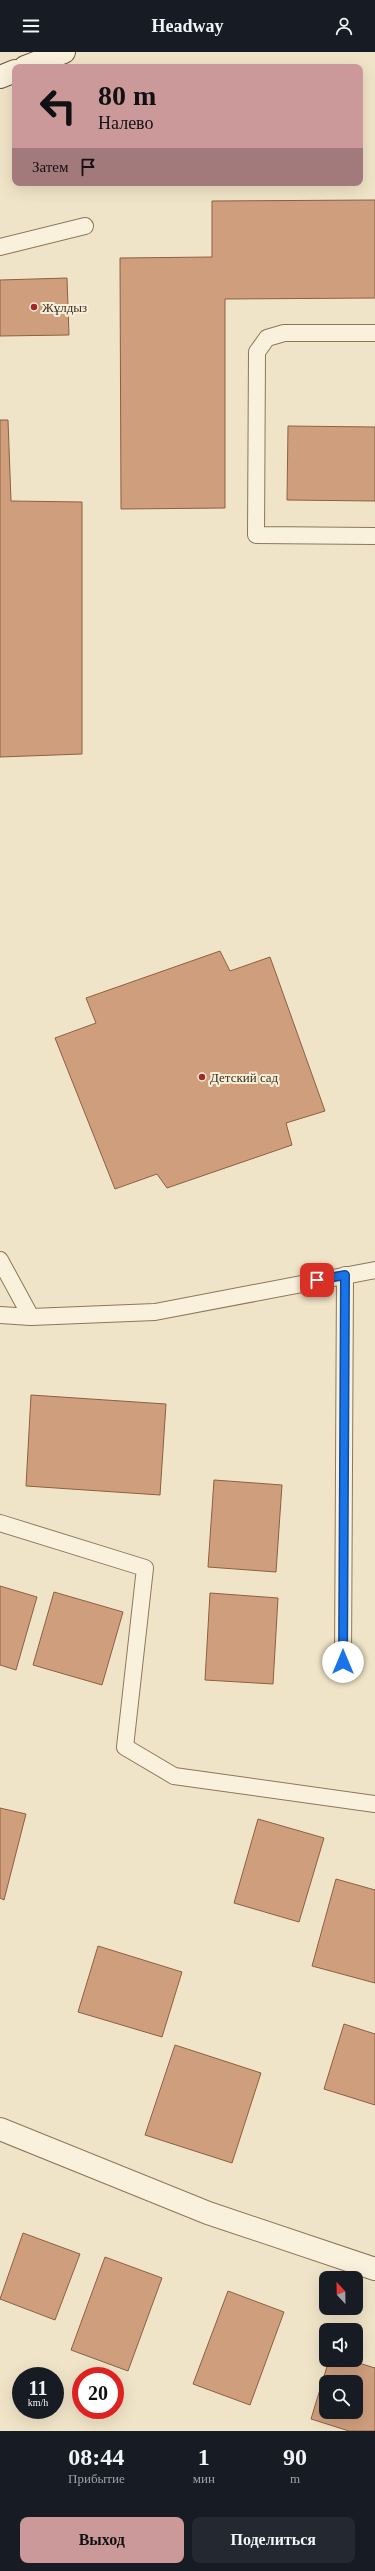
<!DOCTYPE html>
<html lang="ru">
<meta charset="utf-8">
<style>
:root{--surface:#171b24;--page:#242831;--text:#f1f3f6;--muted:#9ea1a6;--accent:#cc999b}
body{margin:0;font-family:"Times New Roman",serif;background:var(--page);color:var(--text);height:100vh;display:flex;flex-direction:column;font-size:15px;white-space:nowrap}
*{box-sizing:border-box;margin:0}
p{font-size:13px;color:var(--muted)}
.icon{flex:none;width:22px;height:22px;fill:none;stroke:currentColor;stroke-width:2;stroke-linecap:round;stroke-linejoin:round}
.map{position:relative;height:2379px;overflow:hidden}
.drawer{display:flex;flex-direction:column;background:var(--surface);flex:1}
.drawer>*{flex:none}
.hud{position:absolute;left:12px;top:12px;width:351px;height:122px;border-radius:8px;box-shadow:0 4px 16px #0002;background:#cc999b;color:#111;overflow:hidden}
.needle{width:26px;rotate:338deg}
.tools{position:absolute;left:319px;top:2219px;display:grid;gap:8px}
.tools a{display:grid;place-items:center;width:44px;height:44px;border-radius:8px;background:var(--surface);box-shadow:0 4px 16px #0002;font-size:20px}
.speed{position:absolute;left:12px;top:2315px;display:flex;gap:8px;font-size:20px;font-weight:700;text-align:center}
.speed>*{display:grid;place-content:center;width:52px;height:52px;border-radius:50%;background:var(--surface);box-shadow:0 4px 16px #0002;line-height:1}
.speed small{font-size:10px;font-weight:400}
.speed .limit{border:6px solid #d22;background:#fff;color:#111}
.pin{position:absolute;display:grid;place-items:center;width:34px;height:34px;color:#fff;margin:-17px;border-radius:8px;box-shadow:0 2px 6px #0006}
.me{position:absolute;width:44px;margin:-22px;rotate:0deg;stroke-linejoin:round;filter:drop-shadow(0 0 3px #0008)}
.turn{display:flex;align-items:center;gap:14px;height:84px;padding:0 20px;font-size:18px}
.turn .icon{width:52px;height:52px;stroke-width:2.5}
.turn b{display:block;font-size:28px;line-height:34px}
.then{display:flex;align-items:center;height:38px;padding:0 20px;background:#0003;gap:8px;font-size:15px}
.eta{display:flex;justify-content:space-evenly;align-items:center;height:68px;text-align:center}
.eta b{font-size:24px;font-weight:700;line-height:28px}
.cta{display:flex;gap:8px;margin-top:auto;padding:8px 20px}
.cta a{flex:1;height:46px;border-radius:8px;background:var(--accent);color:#111;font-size:16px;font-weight:700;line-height:46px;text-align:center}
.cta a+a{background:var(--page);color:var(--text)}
header{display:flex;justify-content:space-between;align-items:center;height:52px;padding:0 20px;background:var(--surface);font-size:18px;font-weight:700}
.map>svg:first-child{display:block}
.building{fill:#cf9f7d;stroke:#8d5f41;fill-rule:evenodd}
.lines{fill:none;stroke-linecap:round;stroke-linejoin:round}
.lane-casing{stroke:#8d765c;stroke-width:18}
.street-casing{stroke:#8d765c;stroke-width:24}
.secondary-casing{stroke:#6f573f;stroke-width:24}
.lane{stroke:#faf1dc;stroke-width:16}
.street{stroke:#faf1dc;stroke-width:22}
.secondary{stroke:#faf1dc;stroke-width:22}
.route-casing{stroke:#114b97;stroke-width:10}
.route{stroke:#1a73e8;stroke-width:7}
.poi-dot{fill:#9e2a2b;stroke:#f7eed8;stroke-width:1.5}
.labels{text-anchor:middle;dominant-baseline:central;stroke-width:4;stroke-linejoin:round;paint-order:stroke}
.poi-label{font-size:13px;fill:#3d2e20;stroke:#f7eed8;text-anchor:start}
</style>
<header><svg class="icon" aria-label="menu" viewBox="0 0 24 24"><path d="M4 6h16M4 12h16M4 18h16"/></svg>Headway<svg class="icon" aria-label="person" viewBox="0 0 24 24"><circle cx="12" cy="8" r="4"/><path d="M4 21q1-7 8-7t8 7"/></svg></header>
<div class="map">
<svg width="375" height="2379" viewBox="0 0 375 2379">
<rect width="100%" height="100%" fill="#f0e4c8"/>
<g class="building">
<path d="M375,148V246L225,247V456L121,457L120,206L212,205V149Z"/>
<path d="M67,226L69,283L0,284V228Z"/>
<path d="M0,368H8L11,449L82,450V702L0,705Z"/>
<path d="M288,374L375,375V449L287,448Z"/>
<path d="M220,899L230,919L270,905L325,1059L286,1071L292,1093L167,1136L157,1122L115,1137L55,986L96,971L86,946Z"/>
<path d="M31,1343L166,1352L160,1443L26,1434Z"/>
<path d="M214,1428L282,1433L276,1520L208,1515Z"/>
<path d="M0,1534L37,1545L16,1618L0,1613Z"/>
<path d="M54,1540L123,1560L102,1633L33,1613Z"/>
<path d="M210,1541L278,1546L273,1632L205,1628Z"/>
<path d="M0,1756L26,1762L4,1848L0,1846Z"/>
<path d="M258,1767L324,1786L299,1870L234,1851Z"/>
<path d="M336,1827L375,1838V1931L312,1914Z"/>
<path d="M98,1894L182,1920L162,1985L78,1960Z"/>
<path d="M344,1972L375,1982V2053L324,2037Z"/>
<path d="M175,1993L261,2021L232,2111L145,2083Z"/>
<path d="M23,2181L80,2202L55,2268L0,2247Z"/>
<path d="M105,2205L162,2226L128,2319L71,2298Z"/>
<path d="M228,2239L284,2260L250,2353L193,2332Z"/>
<path d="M329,2308H349L375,2316V2379H349L311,2367ZM326,2330H356V2360H326Z"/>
</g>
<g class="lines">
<g class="lane-casing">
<g id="lane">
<path d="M0,195L85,174"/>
<path d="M375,281H284L267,286L257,300L256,483L375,484"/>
<path d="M0,1208L31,1265"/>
<path d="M0,1263L31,1265L155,1260L375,1218"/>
<path d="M0,1471L145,1516L125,1695L174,1724L375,1752"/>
<path d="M343,1610L345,1223"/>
</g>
</g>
<g class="street-casing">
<path id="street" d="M0,2077L208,2161L375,2217"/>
</g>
<g class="secondary-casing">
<g id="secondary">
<path d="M25,15L64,0"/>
<path d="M0,25L15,19"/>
</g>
</g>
<use href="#lane" class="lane"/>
<use href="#street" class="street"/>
<use href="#secondary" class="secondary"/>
</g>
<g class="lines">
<g class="route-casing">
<path id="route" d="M317,1228L345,1223L343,1610"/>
</g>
<use href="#route" class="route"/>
</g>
<g class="poi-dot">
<circle cx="34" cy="255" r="4"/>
<circle cx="202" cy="1025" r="4"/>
</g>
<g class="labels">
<g class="poi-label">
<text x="42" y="255">Жұлдыз</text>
<text x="210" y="1025">Детский сад</text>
</g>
</g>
</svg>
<div class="tools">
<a><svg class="needle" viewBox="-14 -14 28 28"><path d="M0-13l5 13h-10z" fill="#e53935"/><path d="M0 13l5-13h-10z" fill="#9ea1a6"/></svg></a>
<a><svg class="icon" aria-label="sound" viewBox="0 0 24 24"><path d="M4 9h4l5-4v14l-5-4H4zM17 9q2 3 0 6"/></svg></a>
<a><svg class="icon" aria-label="search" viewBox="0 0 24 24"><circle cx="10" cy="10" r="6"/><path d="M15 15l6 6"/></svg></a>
</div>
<div class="speed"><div>11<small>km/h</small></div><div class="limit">20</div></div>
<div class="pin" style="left:317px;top:1228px;background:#d93025"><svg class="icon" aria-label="arrive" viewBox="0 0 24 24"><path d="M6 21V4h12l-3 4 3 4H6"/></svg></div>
<svg class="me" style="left:343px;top:1610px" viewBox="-20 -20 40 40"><circle r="19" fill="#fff"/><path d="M0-13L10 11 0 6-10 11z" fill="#1a73e8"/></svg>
<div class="hud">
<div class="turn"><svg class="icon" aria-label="left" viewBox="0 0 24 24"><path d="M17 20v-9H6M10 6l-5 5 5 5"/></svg><div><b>80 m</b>Налево</div></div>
<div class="then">Затем<svg class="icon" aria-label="arrive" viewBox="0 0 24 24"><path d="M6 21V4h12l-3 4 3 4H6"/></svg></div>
</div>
</div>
<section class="drawer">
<div class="eta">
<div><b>08:44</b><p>Прибытие</p></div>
<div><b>1</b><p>мин</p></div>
<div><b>90</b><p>m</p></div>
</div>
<div class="cta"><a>Выход</a><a>Поделиться</a></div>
</section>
